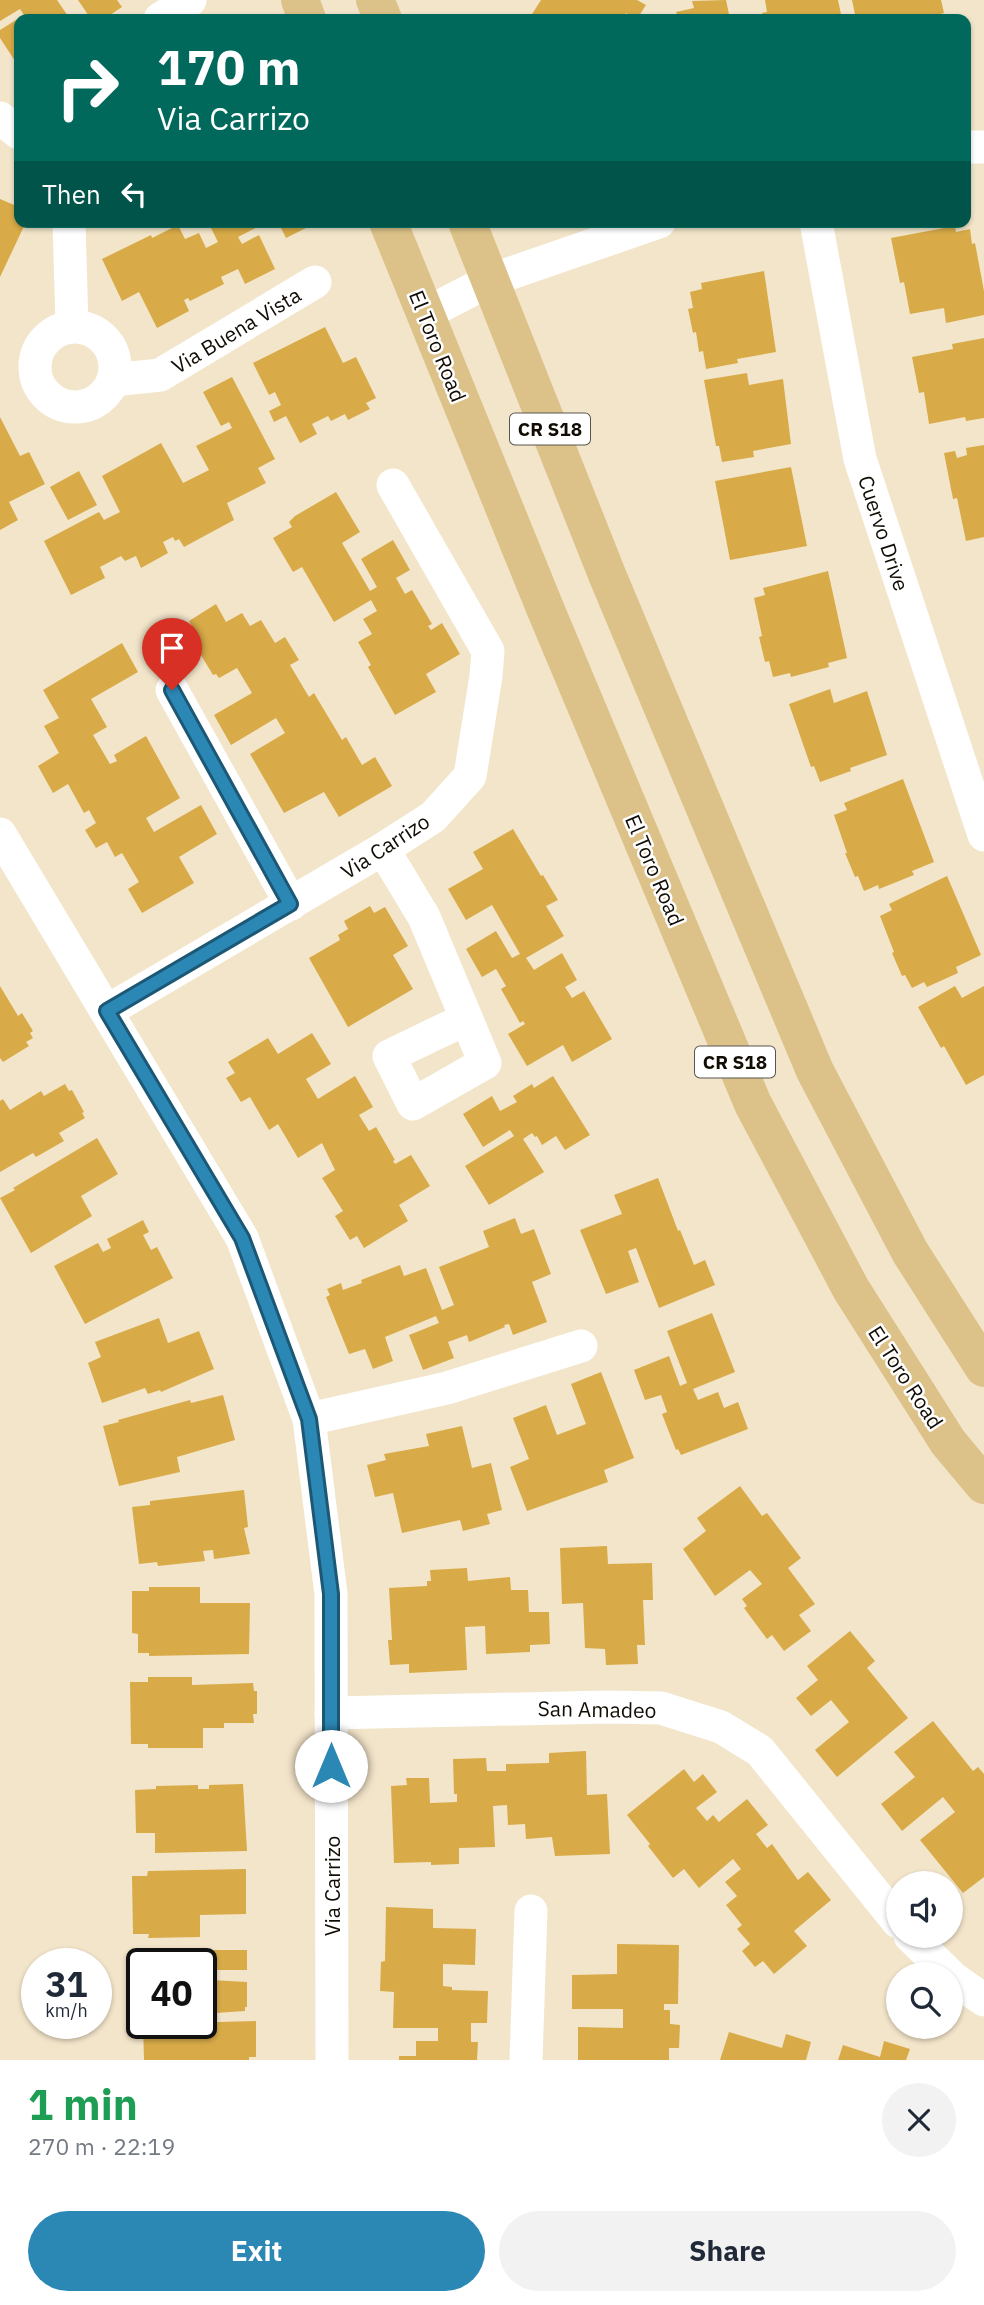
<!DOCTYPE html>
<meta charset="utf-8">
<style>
:root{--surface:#fff;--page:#f2f2f3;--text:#1f2937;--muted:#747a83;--accent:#2b87b4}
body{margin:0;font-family:"IBM Plex Sans",sans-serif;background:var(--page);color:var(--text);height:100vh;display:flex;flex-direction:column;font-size:26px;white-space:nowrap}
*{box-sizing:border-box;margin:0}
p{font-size:23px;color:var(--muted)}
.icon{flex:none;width:38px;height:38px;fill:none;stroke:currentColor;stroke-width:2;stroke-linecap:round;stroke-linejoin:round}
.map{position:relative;height:2060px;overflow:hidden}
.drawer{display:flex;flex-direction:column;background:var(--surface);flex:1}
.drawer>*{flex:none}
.hud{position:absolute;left:14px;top:14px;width:957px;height:214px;border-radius:14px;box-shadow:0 2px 5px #0004;background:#00695c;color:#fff;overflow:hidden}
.tools{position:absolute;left:886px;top:1871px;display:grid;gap:14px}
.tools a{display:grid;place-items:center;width:77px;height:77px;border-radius:50%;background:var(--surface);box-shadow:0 2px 5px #0004;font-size:35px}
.speed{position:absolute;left:21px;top:1948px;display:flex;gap:14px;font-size:35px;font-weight:700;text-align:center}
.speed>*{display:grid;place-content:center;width:91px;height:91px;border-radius:50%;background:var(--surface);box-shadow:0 2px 5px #0004;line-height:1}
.speed small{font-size:18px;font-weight:400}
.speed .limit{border:4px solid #111;border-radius:10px;background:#fff;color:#111}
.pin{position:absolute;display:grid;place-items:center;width:60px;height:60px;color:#fff;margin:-72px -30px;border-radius:50% 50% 50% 0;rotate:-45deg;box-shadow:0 0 7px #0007}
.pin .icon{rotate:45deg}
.me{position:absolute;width:77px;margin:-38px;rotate:0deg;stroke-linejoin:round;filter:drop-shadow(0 0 5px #0008)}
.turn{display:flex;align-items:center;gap:24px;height:147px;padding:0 28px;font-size:32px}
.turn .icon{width:91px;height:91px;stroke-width:2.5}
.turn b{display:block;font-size:49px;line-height:60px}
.then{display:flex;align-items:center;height:66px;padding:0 28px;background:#0003;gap:14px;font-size:26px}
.round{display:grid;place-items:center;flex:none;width:74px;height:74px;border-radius:37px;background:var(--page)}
.headline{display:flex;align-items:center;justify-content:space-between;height:119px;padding:0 28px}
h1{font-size:42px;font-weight:800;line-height:52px;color:#1e9e55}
.action{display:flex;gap:14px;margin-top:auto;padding:14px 28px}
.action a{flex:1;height:80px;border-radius:42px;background:var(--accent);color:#fff;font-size:28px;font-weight:800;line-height:80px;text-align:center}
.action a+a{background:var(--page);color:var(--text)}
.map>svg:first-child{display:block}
.building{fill:#d8ab48}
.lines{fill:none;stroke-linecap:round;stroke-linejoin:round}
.minor{stroke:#fff;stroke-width:33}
.major{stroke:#dcc288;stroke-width:38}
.route-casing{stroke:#1c5875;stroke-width:18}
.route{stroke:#2b87b4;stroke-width:12}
.labels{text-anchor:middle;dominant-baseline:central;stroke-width:5;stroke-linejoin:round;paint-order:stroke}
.shield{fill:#fff;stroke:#58554f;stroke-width:2}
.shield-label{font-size:19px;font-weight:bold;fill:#110c04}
.street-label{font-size:21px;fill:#110c04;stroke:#fff}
</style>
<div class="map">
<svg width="984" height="2060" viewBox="0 0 984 2060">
<rect width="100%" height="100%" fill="#f3e5ca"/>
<g class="building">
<path d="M0,0H57L70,19H19V62L17,64L0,38V30L24,15L20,9L0,21Z"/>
<path d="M78,0H117L122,7L104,19H91Z"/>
<path d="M541,0H637L646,5L637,19L626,13L624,17L628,19H529Z"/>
<path d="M726,0L730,19H665L664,16L677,14L676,12L694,8L692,1Z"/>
<path d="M765,0H838L842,19H763L762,13L767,12Z"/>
<path d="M852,0H941L944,13L929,17V19H856Z"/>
<path d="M0,199L19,207V222H26L0,277Z"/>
<path d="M208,222H267L238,237L242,244L259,235L275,269L245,284L238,269L221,277L224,284L190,301L188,298L184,300L189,311L157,328L139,292L122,301L102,259L151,235L152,238L178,225L185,239L199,233L206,248L218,242Z"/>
<path d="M278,222H304L306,228L286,238Z"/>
<path d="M955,226L956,232L970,229L972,244L975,243L984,291V315L946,323L944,308L910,314L904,282L900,283L891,238Z"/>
<path d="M764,271L776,352L737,359L738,363L706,369L703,351L699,352L696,332L693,333L688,309L693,308L690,292L702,289L701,283Z"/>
<path d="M325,327L343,363L356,357L376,398L366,403L370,409L348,420L345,414L331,421L328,416L312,424L317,434L300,443L286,416L274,422L269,411L281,405L275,392L269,395L253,363Z"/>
<path d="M984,338V418L966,421L965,417L929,424L924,392L919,393L912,357L953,349L952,344Z"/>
<path d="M747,373L749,385L783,379L791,444L753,451L754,457L722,462L719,446H716L704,380Z"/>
<path d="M232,377L275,459L258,468L266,483L227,503L234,520L184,547L179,539L175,541L173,537L163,542L168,553L141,568L136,556L125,561L121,556L100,567L105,578L71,595L44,541L99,512L104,520L120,512L102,476L161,443L183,483L209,470L196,446L232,428L229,422L221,426L203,392Z"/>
<path d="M0,417L20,456L29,452L45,484L9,502L18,520L0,530Z"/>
<path d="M984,445V537L966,541L957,498L953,499L944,453L955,451L957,458L967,455L966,448Z"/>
<path d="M791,467L807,546L730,560L715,481Z"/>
<path d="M79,471L97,505L68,520L50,487Z"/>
<path d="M336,492L360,532L342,543L370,591L377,587L361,559L393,540L410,570L396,578L405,594L412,590L432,624L428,626L431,630L442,623L460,654L426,674L436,692L395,715L368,667L371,665L358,642L372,634L363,619L377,611L371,600L334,622L302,567L293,572L273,538L292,527L289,522L295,516Z"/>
<path d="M828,571L847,658L828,663L829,667L791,677L790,673L773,677L769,661L765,662L759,637L762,636L754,598L765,595L763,588Z"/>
<path d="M216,604L226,622L242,613L250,626L261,620L275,643L285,637L299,660L290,665L309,697L314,693L342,740L346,737L362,765L375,757L392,786L339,817L324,792L284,813L250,754L285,733L276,718L231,745L214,715L252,693L237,668L219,678L216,674L213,675L193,642L199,638L189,621Z"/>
<path d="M122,643L138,672L91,699L107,727L93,735L110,764L117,761L114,755L146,736L180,798L146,818L154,832L201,805L217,834L179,857L194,883L142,913L128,889L139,882L122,853L115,857L107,842L96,848L85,830L96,823L89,810L84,813L68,784L53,793L38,766L59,753L44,726L59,718L43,690Z"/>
<path d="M830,689L834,703L867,691L887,755L850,768L851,771L820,782L814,766L811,767L789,704Z"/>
<path d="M903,779L934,862L912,871L914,875L879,889L878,885L864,891L858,876L855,877L845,853H847L834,815L847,810L844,803Z"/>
<path d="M513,829L541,876L543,875L558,900L546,906L564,936L526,958L534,970L562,953L577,980L565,987L572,998L584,991L612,1039L572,1062L563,1045L527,1066L508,1034L525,1024L523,1021L520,1023L501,989L506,986L496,969L482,977L466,949L496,931L512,958L520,954L492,905L466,920L448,889L483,869L473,852Z"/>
<path d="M947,876L981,955L956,967L958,973L927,987L924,982L912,988L905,975L902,976L892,953L894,952L880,916L892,910L889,904Z"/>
<path d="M370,906L374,913L385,907L408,946L393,955L413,989L348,1027L309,958L340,940L338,935L348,929L344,921Z"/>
<path d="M0,986L18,1016L22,1013L33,1031L30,1033L33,1038L26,1042L29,1046L3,1062L0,1058Z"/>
<path d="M955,986L962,998L984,986V1075L966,1085L944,1046L941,1048L918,1007Z"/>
<path d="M312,1033L331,1064L306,1079L318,1099L355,1076L373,1107L359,1115L369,1131L376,1127L395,1160L393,1161L395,1164L411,1155L430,1186L399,1205L408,1221L364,1248L357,1236L350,1240L335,1216L343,1211L322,1178L335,1170L322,1143L298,1158L278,1124L269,1130L250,1097L241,1102L226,1078L235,1073L228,1062L268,1038L278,1054Z"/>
<path d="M553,1076L590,1135L565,1150L556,1136L542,1145L537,1136L535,1137L532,1133L523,1139L544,1172L489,1205L465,1166L514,1136L510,1130L483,1147L463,1114L492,1096L500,1111L517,1102L513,1096L532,1084L534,1088Z"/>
<path d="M65,1084L69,1091L72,1090L84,1112L82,1113L85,1118L59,1133L64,1141L36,1157L33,1153L0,1172V1101L3,1099L10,1110L41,1091L44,1096Z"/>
<path d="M97,1138L118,1174L81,1196L92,1216L31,1253L0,1198L15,1190L13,1188Z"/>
<path d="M658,1178L678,1231L680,1230L694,1265L705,1260L715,1285L659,1308L636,1248L628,1251L639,1282L606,1294L580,1230L622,1214L614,1195Z"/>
<path d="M515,1218L521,1234L534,1229L551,1274L532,1282L547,1322L513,1335L509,1324L504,1325L505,1327L469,1342L467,1335L448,1342L454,1358L423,1370L409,1335L439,1323L436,1316L385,1337L393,1361L373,1369L365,1349L349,1354L326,1297L330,1295L327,1289L341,1283L343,1290L362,1283L361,1280L400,1265L404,1276L426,1268L442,1310L454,1305L439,1267L489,1247L483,1231Z"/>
<path d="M143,1220L149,1232L143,1235L151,1250L157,1247L173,1278L85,1324L54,1266L98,1243L103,1252L111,1248L107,1239Z"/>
<path d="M712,1313L735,1372L693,1389L698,1400L718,1392L724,1408L738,1402L748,1429L681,1455L678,1449L676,1450L662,1414L667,1412L661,1395L645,1400L634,1370L669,1356L680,1386L687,1383L667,1331Z"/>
<path d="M159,1318L168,1343L199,1331L214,1369L161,1392L160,1390L148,1394L145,1388L102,1403L88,1363L101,1357L95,1342Z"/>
<path d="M601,1372L634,1458L604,1470L608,1482L527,1511L510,1467L529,1459L513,1418L546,1405L557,1435L586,1424L571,1384Z"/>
<path d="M223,1395L235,1440L177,1457L180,1472L119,1486L103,1426L119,1422L118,1420L190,1400L191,1403Z"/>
<path d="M462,1426L472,1468L491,1463L502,1510L487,1514L490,1524L463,1531L460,1520L402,1533L393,1493L375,1497L367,1465L386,1460L384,1454L429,1446L426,1434Z"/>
<path d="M740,1486L762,1516L767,1513L801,1558L788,1568L815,1604L799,1615L811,1631L784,1651L772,1635L767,1639L744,1608L747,1606L742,1599L762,1584L750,1570L715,1596L683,1549L706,1531L697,1518Z"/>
<path d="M244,1490L248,1527L244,1528L250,1554L214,1559L213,1550L203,1551L205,1561L158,1566L157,1562L139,1564L132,1507L150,1505V1501Z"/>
<path d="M607,1546L608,1564L652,1563L653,1600H643L645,1645H637L638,1664L606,1665L605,1649L585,1648L583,1603L562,1604L560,1548Z"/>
<path d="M467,1568L468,1581L510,1577L511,1590H528L529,1612H549L550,1644L530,1645V1652L486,1654L485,1626L465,1627L467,1670L409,1673V1664L390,1665L388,1640H392L389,1588L427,1586V1581H431L430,1570Z"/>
<path d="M149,1587H200V1603H250L249,1654L149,1656V1653H138V1634L132,1633V1591H149Z"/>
<path d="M850,1631L875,1661L867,1668L908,1718L837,1777L815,1750L849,1722L831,1700L811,1716L796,1698L818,1680L807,1666Z"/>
<path d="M148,1677H192V1685L253,1683L254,1691H257V1714H253L254,1723H224V1728H203V1748H148V1744H131L130,1682H148Z"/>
<path d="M933,1721L973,1771L978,1767L984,1774V1877L963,1893L920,1840L955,1812L943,1797L902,1831L881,1804L915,1777L894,1752Z"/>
<path d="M586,1751L587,1795L607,1794L610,1854L555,1856L552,1837L526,1839L525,1824L508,1825L507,1805L493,1806L495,1847L459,1848V1864L431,1865V1862L394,1863L391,1786L407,1785L406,1778H429L430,1803L457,1802V1794H454L453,1759L486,1758L487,1771H506V1764L549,1763V1753Z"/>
<path d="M684,1769L694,1782L703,1774L717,1792L696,1808L707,1821L713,1815L719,1822L747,1799L768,1825L756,1834L767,1848L772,1844L798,1880L808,1872L831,1900L794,1931L807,1946L774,1974L763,1961L755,1967L742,1951L750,1944L737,1929L742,1925L726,1905L737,1896L725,1882L741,1869L733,1859L699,1888L684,1869L673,1878L648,1846L650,1844L627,1815Z"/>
<path d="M243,1784L247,1851L155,1853V1833H136L135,1790L156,1789V1786L198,1785V1789H209V1785Z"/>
<path d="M246,1869V1914L200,1915V1937L148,1938L149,1934H133L132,1876H147L148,1871Z"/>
<path d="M386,1907L433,1909V1928L476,1929L475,1965L443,1964V1986L452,1987V1990L488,1991L487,2023H471V2042H478L477,2060H399V2056H416V2041H438V2028H393L394,1992L380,1991L381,1962L385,1961Z"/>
<path d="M617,1944L679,1945L678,2004H664V2010H670V2024L680,2025L679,2048H669V2060H578V2027L623,2028V2009H572V1975L617,1974Z"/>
<path d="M132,1950H247V1970H210L211,1980L247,1982V2007H245V2011L201,2014V1964H142V2010H132Z"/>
<path d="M256,2021V2057H249V2060H144L143,2024Z"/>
<path d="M729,2032L782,2048L786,2034L811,2042L806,2060H720Z"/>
<path d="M884,2041L910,2049L906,2060H838L843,2045L880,2057Z"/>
</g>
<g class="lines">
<g class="minor">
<path d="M160,19L190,0"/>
<path d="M0,118L19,133"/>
<path d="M966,147H984"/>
<path d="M69,222L72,325"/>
<path d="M816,222L860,459L984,835"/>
<path d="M425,314L491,280L659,222"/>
<circle cx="75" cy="367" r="40"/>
<path d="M113,380L160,375L315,282"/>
<path d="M172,690L291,904"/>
<path d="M0,834L242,1238L309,1419L331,1594L332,2060"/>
<path d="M383,849L424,917L485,1063L413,1104L389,1056L466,1019"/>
<path d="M107,1011L383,849L433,817L470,776L486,676L488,651L393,485"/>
<path d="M309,1419L447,1388L581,1346"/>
<path d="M331,1713L607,1707L661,1708L721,1727L760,1751L898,1922"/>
<path d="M910,1936L949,1974"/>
<path d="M950,1976L984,2000"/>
<path d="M526,2060L531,1911"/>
</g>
<g class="major">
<path d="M300,0L307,19"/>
<path d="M375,0L383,19"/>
<path d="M388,222L545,608L753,1104L851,1289L948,1442L984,1485"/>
<path d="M467,222L608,577L815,1071L910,1252L984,1368"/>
</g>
</g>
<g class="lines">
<g class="route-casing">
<path id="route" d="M172,690L290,904L107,1011L242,1238L309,1419L331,1594V1766"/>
</g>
<use href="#route" class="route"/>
</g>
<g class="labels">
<g class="shield">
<rect x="510" y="413.5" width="80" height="31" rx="5"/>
<rect x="695" y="1046.5" width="80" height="31" rx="5"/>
</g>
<g class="shield-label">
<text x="550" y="429">CR S18</text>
<text x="735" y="1062">CR S18</text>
</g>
<g class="street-label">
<text transform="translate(236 330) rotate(-31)">Via Buena Vista</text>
<text transform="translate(438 346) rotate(68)">El Toro Road</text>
<text transform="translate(884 533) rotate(72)">Cuervo Drive</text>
<text transform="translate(385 846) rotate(-33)">Via Carrizo</text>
<text transform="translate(655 870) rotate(67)">El Toro Road</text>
<text transform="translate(906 1377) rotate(57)">El Toro Road</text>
<text transform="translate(597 1709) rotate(1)">San Amadeo</text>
<text transform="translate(332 1886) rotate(-90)">Via Carrizo</text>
</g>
</g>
</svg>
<div class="tools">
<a><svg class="icon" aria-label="sound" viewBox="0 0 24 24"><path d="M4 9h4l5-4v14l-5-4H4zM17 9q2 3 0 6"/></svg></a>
<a><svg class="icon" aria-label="search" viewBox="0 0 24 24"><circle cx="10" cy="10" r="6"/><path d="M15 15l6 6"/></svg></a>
</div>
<div class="speed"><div>31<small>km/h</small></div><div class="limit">40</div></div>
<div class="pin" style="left:172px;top:690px;background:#d93025"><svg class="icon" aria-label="arrive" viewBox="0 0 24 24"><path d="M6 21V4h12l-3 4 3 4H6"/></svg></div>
<svg class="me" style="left:331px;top:1766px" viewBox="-20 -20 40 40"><circle r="19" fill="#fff"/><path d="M0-13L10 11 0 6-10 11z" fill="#2b87b4"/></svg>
<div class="hud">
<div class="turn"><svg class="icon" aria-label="right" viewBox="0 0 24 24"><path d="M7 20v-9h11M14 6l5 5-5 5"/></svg><div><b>170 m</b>Via Carrizo</div></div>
<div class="then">Then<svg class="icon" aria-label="left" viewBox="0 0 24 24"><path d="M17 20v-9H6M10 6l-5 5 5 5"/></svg></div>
</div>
</div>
<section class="drawer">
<div class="headline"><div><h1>1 min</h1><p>270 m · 22:19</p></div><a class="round"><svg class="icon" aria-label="close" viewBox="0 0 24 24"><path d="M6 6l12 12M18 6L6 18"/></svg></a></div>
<div class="action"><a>Exit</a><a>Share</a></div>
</section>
